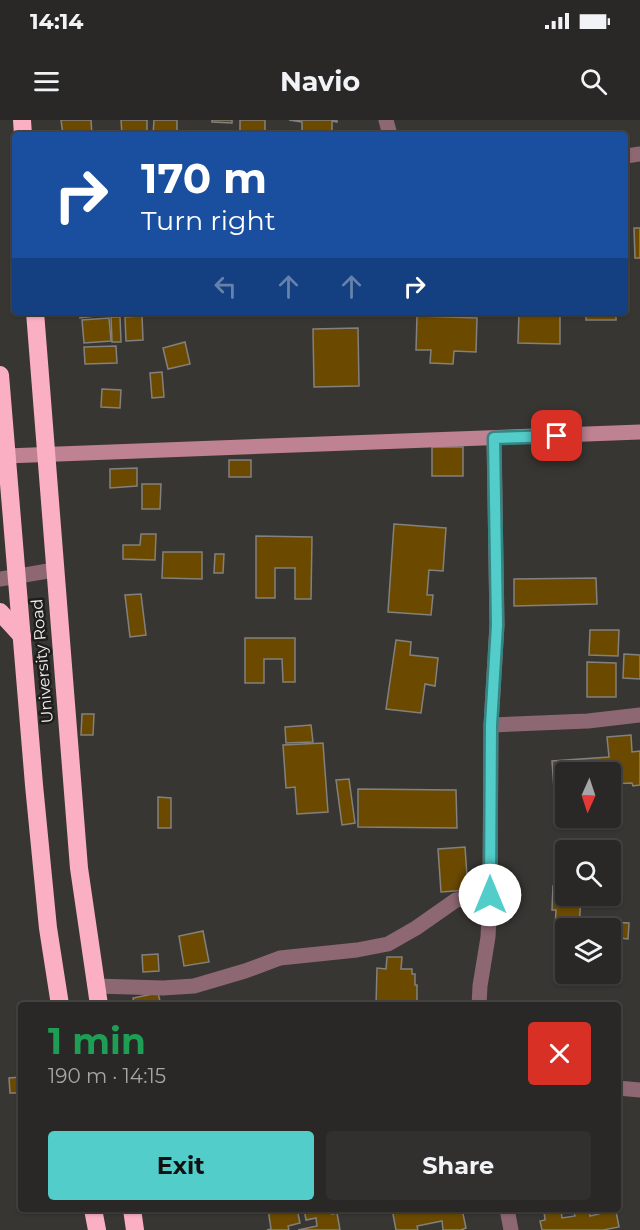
<!DOCTYPE html>
<meta charset="utf-8">
<style>
:root{--surface:#292826;--page:#31302e;--text:#f1f3f6;--muted:#a5a6a7;--line:#454443;--accent:#53cdca}
body{margin:0;font-family:Montserrat,sans-serif;background:var(--page);color:var(--text);height:100vh;display:flex;flex-direction:column;font-size:22px;white-space:nowrap}
*{box-sizing:border-box;margin:0}
p{font-size:20px;color:var(--muted)}
.icon{flex:none;width:33px;height:33px;fill:none;stroke:currentColor;stroke-width:2;stroke-linecap:round;stroke-linejoin:round}
.map{position:relative;flex:1;overflow:hidden}
.panel{position:absolute;left:18px;top:882px;width:603px;height:210px;display:flex;flex-direction:column;background:var(--surface);border-radius:6px;box-shadow:0 2px 4px #0004,0 0 0 2px var(--line)}
.panel>*{flex:none}
.guide{position:absolute;left:12px;top:12px;width:616px;height:183px;border-radius:6px;box-shadow:0 2px 4px #0004,0 0 0 2px var(--line);background:#1a4fa0;color:#fff;overflow:hidden}
.needle{width:39px;rotate:183deg}
.tools{position:absolute;left:555px;top:642px;display:grid;gap:12px}
.tools a{display:grid;place-items:center;width:66px;height:66px;border-radius:6px;background:var(--surface);box-shadow:0 2px 4px #0004,0 0 0 2px var(--line);font-size:30px}
.pin{position:absolute;display:grid;place-items:center;width:51px;height:51px;color:#fff;margin:-26px;border-radius:12px;box-shadow:0 3px 9px #0006}
.me{position:absolute;width:66px;margin:-33px;rotate:0deg;stroke-linejoin:round;filter:drop-shadow(0 0 4px #0008)}
.turn{display:flex;align-items:center;gap:21px;height:126px;padding:0 30px;font-size:27px}
.turn .icon{width:78px;height:78px;stroke-width:2.5}
.turn b{display:block;font-size:42px;line-height:51px}
.lanes{display:flex;align-items:center;height:57px;padding:0 30px;background:#0003;justify-content:center;gap:30px;direction:ltr}
.lanes .off{opacity:.35}
.round{display:grid;place-items:center;flex:none;width:63px;height:63px;border-radius:6px;background:var(--page)}
.head{display:flex;align-items:center;justify-content:space-between;height:102px;padding:0 30px}
h1{font-size:36px;font-weight:700;line-height:45px;color:#1e9e55}
.primary-button{display:flex;gap:12px;margin-top:auto;padding:12px 30px}
.primary-button a{flex:1;height:69px;border-radius:6px;background:var(--accent);color:#111;font-size:24px;font-weight:700;line-height:69px;text-align:center}
.primary-button a+a{background:var(--page);color:var(--text)}
.status{display:flex;justify-content:space-between;align-items:center;height:42px;padding:0 30px;background:var(--surface);direction:ltr}
.status svg{height:16px;fill:currentColor}
header{display:flex;justify-content:space-between;align-items:center;height:78px;padding:0 30px;background:var(--surface);font-size:27px;font-weight:700}
.map>svg:first-child{display:block}
.building{fill:#6b4a00;stroke:#83817d;stroke-width:1.5}
.lines{fill:none;stroke-linecap:round;stroke-linejoin:round}
.street{stroke:#8d6771;stroke-width:15}
.secondary{stroke:#be8292;stroke-width:15}
.highway{stroke:#faafc3;stroke-width:18}
.route-casing{stroke:#368583;stroke-width:15}
.route{stroke:#53cdca;stroke-width:10}
.labels{text-anchor:middle;dominant-baseline:central;stroke-width:5;stroke-linejoin:round;paint-order:stroke}
.street-label{font-size:16px;fill:#f0efed;stroke:#1e1d1b}
</style>
<div class="status"><b>14:14</b><svg viewBox="0 0 49 12"><path d="M0 12V9h3v3zM5 12V6h3v6zM10 12V3h3v9zM15 12V0h3v12zM26 1h20v11H26zM47 4h2v5h-2z"/></svg></div>
<header><svg class="icon" aria-label="menu" viewBox="0 0 24 24"><path d="M4 6h16M4 12h16M4 18h16"/></svg>Navio<svg class="icon" aria-label="search" viewBox="0 0 24 24"><circle cx="10" cy="10" r="6"/><path d="M15 15l6 6"/></svg></header>
<div class="map">
<svg width="640" height="1110" viewBox="0 0 640 1110">
<rect width="100%" height="100%" fill="#373632"/>
<g class="building">
<path d="M61,0H91L92,15H63Z"/>
<path d="M121,0H147V15H122Z"/>
<path d="M154,0H177V15H153Z"/>
<path d="M212,0H232V3L212,2Z"/>
<rect x="240" y="0" width="25" height="13"/>
<path d="M289,0H337V2L332,1V15H302V2Z"/>
<path d="M634,108H640V138H635Z"/>
<path d="M80,192H95V196L80,198Z"/>
<path d="M519,192H560V224L518,223Z"/>
<rect x="586" y="192" width="30" height="8"/>
<path d="M142,196L143,220L126,221L125,197Z"/>
<path d="M417,196L477,198L476,232L454,231L453,244L430,243L431,230H416Z"/>
<path d="M111,197H120L121,222H112Z"/>
<path d="M109,198L111,221L84,223L82,200Z"/>
<path d="M358,208L359,266L314,267L313,209Z"/>
<path d="M185,222L190,244L168,249L163,228Z"/>
<path d="M116,226L117,243L85,244L84,227Z"/>
<path d="M162,252L164,277L152,278L150,253Z"/>
<path d="M102,269L121,270L120,288L101,287Z"/>
<rect x="432" y="327" width="31" height="29"/>
<rect x="229" y="340" width="22" height="17"/>
<path d="M137,348V366L110,368V349Z"/>
<path d="M142,364H161L160,389H142Z"/>
<path d="M394,404L446,408L443,451L429,450L427,475H433L431,495L388,492Z"/>
<path d="M141,414H156L155,440L123,439V425H140Z"/>
<path d="M256,416L312,417L311,479H295V448H275V478H256Z"/>
<path d="M163,432H202V459L162,458Z"/>
<path d="M215,434H224L223,453H214Z"/>
<path d="M596,458L597,484L514,486V459Z"/>
<path d="M141,474L146,515L130,517L125,475Z"/>
<path d="M590,510H619L618,536L589,535Z"/>
<path d="M245,518H295V562H283L282,539H264V563H245Z"/>
<path d="M396,520L411,522L410,535L438,538L435,566L425,564L421,593L386,589Z"/>
<path d="M624,534L640,535V559L623,558Z"/>
<path d="M587,542L616,543V577H587Z"/>
<path d="M82,594H94L93,615H81Z"/>
<path d="M311,605L313,622L286,623L285,607Z"/>
<path d="M631,615L632,632L640,631V665L633,666L632,663L610,664V652H566V668L554,669L552,641L609,637L607,617Z"/>
<path d="M323,623L328,692L297,694L295,667L286,668L283,625Z"/>
<path d="M349,659L355,703L342,705L336,660Z"/>
<path d="M358,669L456,670L457,708L358,707Z"/>
<path d="M158,677L171,678V708H158Z"/>
<path d="M465,727L468,770L441,772L438,729Z"/>
<path d="M558,748L566,749V776H581L579,808H555L556,790H552L553,766H557Z"/>
<path d="M611,802L629,803L628,819L610,817Z"/>
<path d="M203,811L209,842L184,846L179,816Z"/>
<path d="M158,834L159,851L143,852L142,835Z"/>
<path d="M387,837H402L401,849H412V854H415V865H417V885H376L377,848L386,849Z"/>
<path d="M158,873L161,885H134L133,878Z"/>
<path d="M21,957V973H10L9,958Z"/>
<path d="M268,1089H287V1091L297,1089L300,1103L288,1106L289,1110H267L271,1109Z"/>
<path d="M304,1089H331L332,1094L337,1093L340,1110H298L317,1106L316,1098L306,1100Z"/>
<path d="M392,1089H462L466,1108L461,1110H443L442,1101L417,1106L418,1110H396Z"/>
<path d="M561,1089L562,1098L575,1096L573,1089H589L590,1096L599,1094L598,1089H612V1092L616,1091L619,1107L603,1110H542L540,1101L545,1100L544,1091Z"/>
</g>
<g class="lines">
<g class="street">
<path d="M386,0L390,15"/>
<path d="M626,36L640,34"/>
<path d="M0,459L54,450"/>
<path d="M491,605L588,601L640,595"/>
<path d="M96,866L163,868L194,866L245,851L280,838L357,830L388,824L416,808L456,780L490,775"/>
<path d="M479,885L480,866L488,817L490,775L491,605L497,505L494,318"/>
<path d="M618,968L640,970"/>
<path d="M507,1089L511,1110"/>
</g>
<path class="secondary" d="M6,336L640,312"/>
<g class="highway">
<path d="M22,0L23,15"/>
<path d="M35,192L79,748L99,885"/>
<path d="M0,255L34,665L48,808L60,885"/>
<path d="M0,492L22,516"/>
<path d="M93,1089L97,1110"/>
<path d="M132,1089L135,1110"/>
</g>
</g>
<g class="lines">
<g class="route-casing">
<path id="route" d="M490,775L491,605L497,505L494,318L557,316"/>
</g>
<use href="#route" class="route"/>
</g>
<g class="labels">
<g class="street-label">
<text transform="translate(42 541) rotate(-95)">University Road</text>
</g>
</g>
</svg>
<div class="tools">
<a><svg class="needle" viewBox="-14 -14 28 28"><path d="M0-13l5 13h-10z" fill="#e53935"/><path d="M0 13l5-13h-10z" fill="#a5a6a7"/></svg></a>
<a><svg class="icon" aria-label="search" viewBox="0 0 24 24"><circle cx="10" cy="10" r="6"/><path d="M15 15l6 6"/></svg></a>
<a><svg class="icon" aria-label="layers" viewBox="0 0 24 24"><path d="M12 4l9 5-9 5-9-5zM3 14l9 5 9-5"/></svg></a>
</div>
<div class="pin" style="left:557px;top:316px;background:#d93025"><svg class="icon" aria-label="arrive" viewBox="0 0 24 24"><path d="M6 21V4h12l-3 4 3 4H6"/></svg></div>
<svg class="me" style="left:490px;top:775px" viewBox="-20 -20 40 40"><circle r="19" fill="#fff"/><path d="M0-13L10 11 0 6-10 11z" fill="#53cdca"/></svg>
<div class="guide">
<div class="turn"><svg class="icon" aria-label="right" viewBox="0 0 24 24"><path d="M7 20v-9h11M14 6l5 5-5 5"/></svg><div><b>170 m</b>Turn right</div></div>
<div class="lanes"><svg class="icon off" aria-label="left" viewBox="0 0 24 24"><path d="M17 20v-9H6M10 6l-5 5 5 5"/></svg><svg class="icon off" aria-label="ahead" viewBox="0 0 24 24"><path d="M12 20V5M6 11l6-6 6 6"/></svg><svg class="icon off" aria-label="ahead" viewBox="0 0 24 24"><path d="M12 20V5M6 11l6-6 6 6"/></svg><svg class="icon" aria-label="right" viewBox="0 0 24 24"><path d="M7 20v-9h11M14 6l5 5-5 5"/></svg></div>
</div>
<section class="panel">
<div class="head"><div><h1>1 min</h1><p>190 m · 14:15</p></div><a class="round" style="background:#d93025;color:#fff"><svg class="icon" aria-label="close" viewBox="0 0 24 24"><path d="M6 6l12 12M18 6L6 18"/></svg></a></div>
<div class="primary-button"><a>Exit</a><a>Share</a></div>
</section>
</div>
